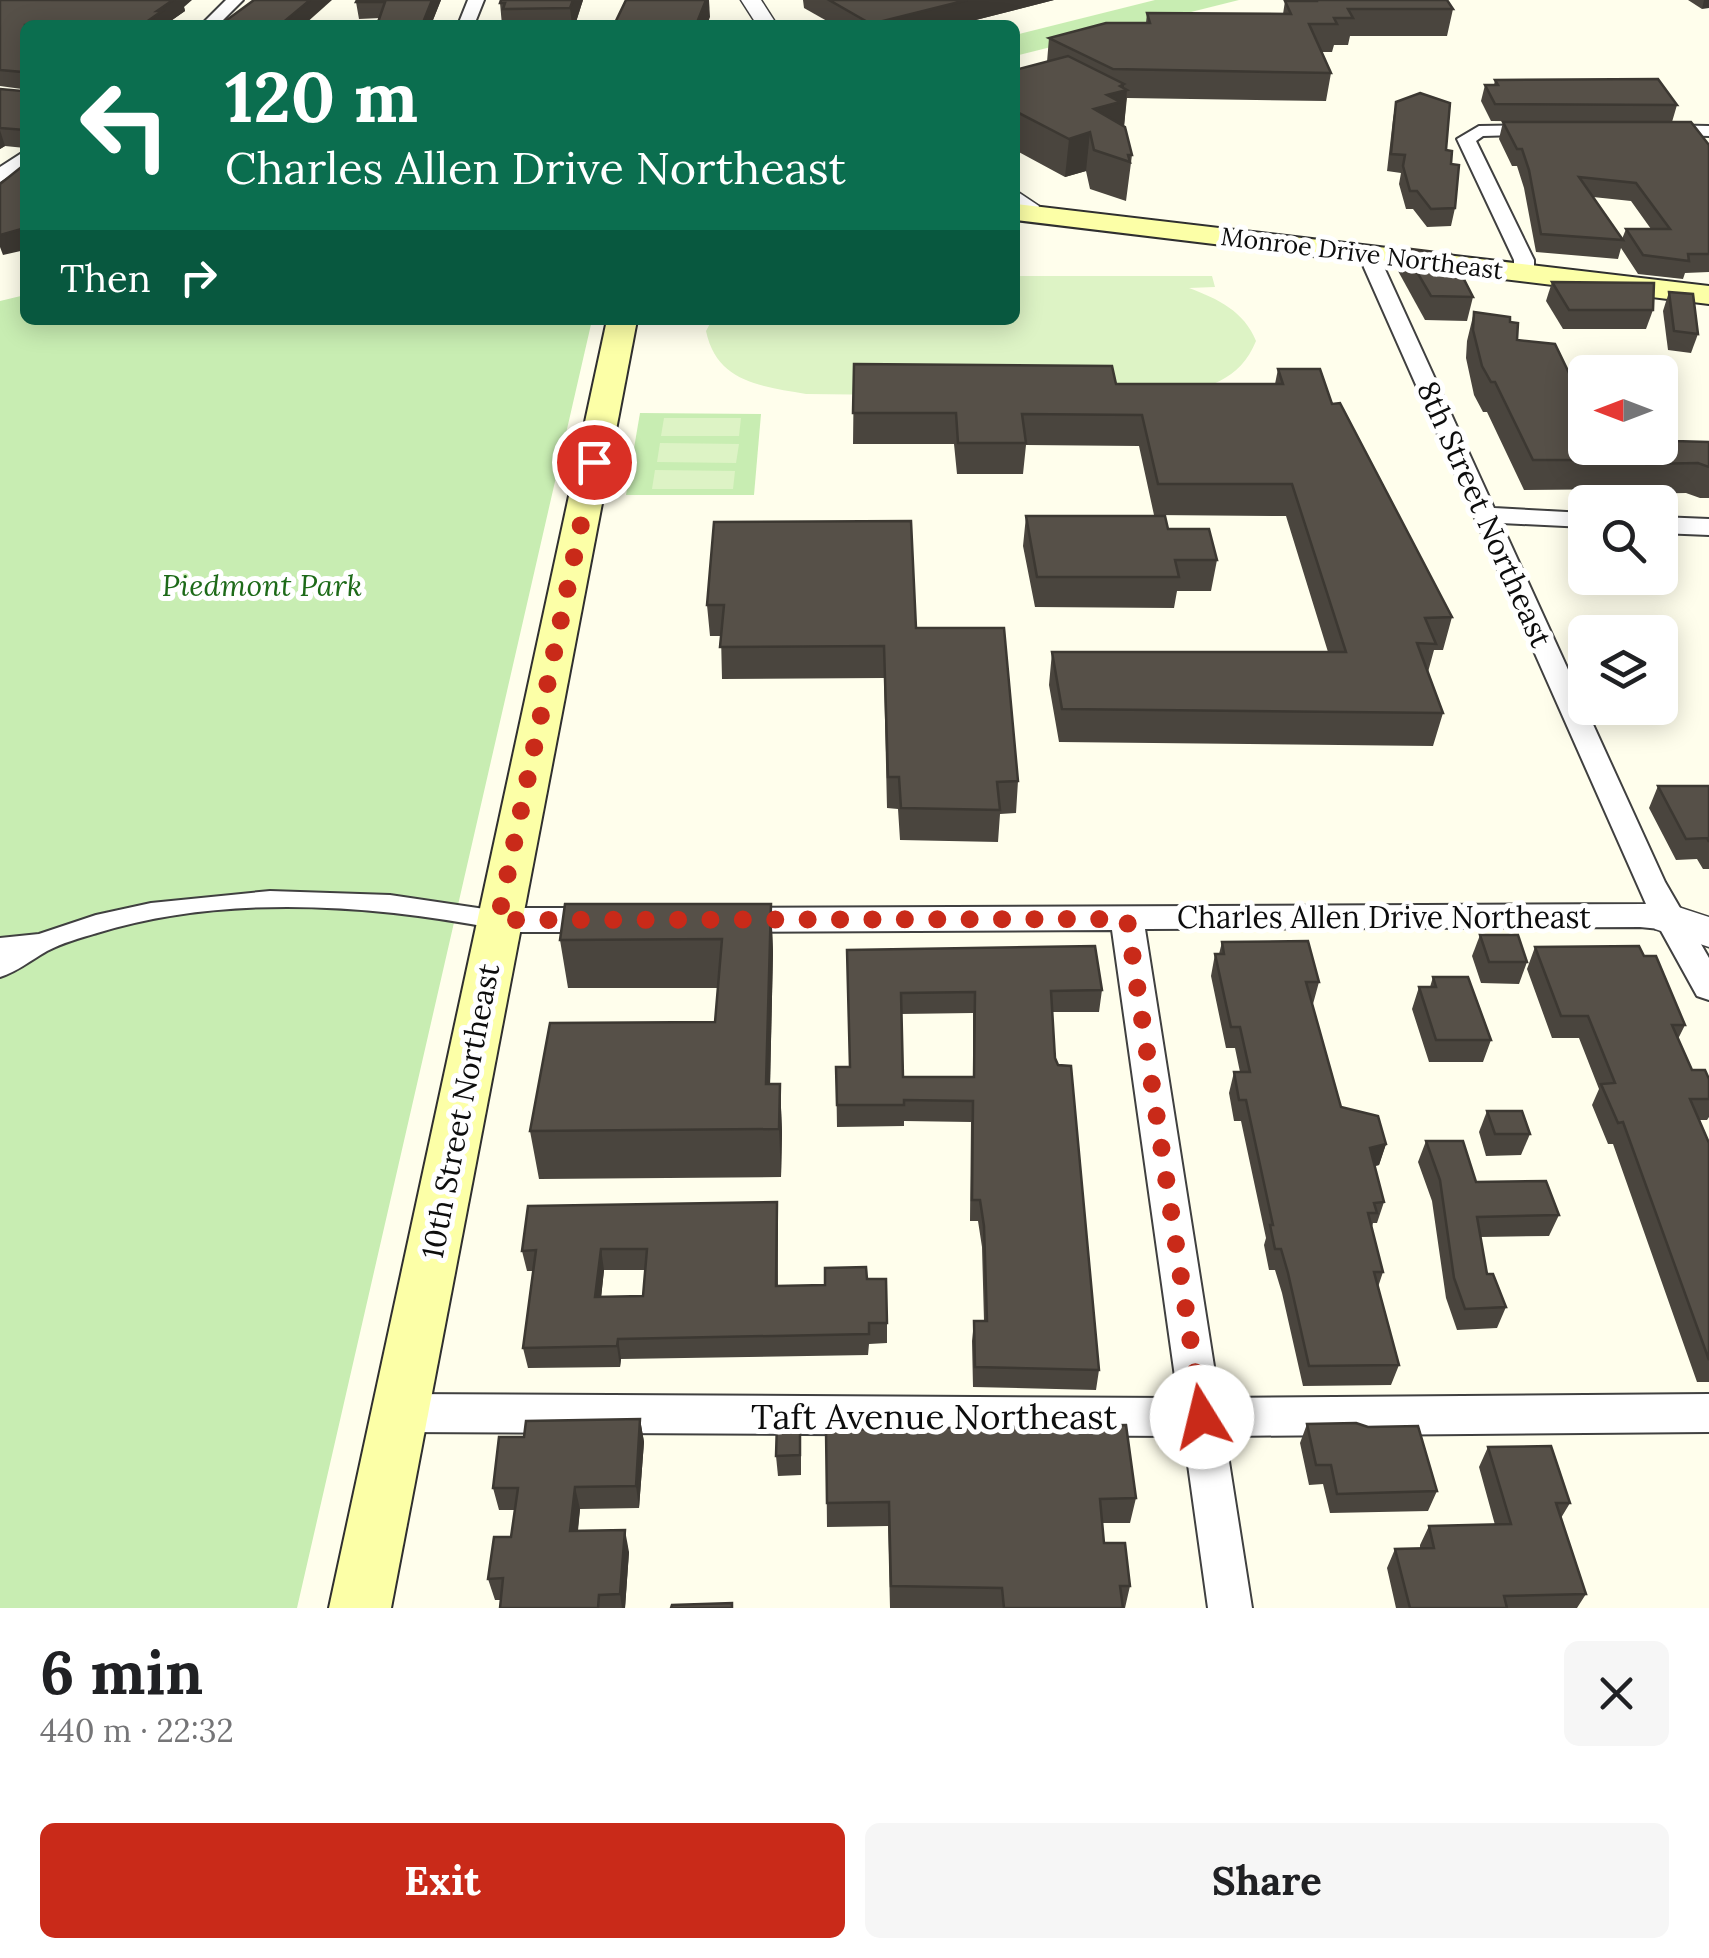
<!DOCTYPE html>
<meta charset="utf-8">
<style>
:root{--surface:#fff;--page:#f6f6f6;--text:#202124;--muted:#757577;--accent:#c92a19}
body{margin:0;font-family:Lora,serif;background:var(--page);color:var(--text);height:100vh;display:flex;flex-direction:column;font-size:38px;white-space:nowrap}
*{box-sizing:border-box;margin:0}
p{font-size:32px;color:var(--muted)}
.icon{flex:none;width:55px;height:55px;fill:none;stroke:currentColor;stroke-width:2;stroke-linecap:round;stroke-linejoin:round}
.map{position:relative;height:1608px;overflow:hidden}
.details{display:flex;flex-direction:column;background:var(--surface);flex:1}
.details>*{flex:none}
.guide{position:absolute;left:20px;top:20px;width:1000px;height:305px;border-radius:15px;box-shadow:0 5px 25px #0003;background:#0b6e4f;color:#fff;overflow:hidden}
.needle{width:65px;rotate:270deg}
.fabs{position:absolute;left:1568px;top:355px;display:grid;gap:20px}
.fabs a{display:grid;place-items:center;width:110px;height:110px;border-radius:15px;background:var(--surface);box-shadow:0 5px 25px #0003;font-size:50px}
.pin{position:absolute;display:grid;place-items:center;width:85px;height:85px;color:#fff;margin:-42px;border:5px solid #fff;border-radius:50%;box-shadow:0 2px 10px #0007}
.me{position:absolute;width:110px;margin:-55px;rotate:351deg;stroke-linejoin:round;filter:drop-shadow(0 0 8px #0008)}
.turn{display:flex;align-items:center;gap:35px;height:210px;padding:0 40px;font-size:45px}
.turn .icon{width:130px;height:130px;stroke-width:2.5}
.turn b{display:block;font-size:70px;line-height:85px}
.then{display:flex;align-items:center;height:95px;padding:0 40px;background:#0003;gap:20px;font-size:38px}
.round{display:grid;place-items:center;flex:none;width:105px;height:105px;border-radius:15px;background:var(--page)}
.head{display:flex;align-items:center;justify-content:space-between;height:170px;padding:0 40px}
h1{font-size:60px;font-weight:800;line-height:75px}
.button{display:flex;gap:20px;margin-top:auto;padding:20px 40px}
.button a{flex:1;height:115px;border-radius:15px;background:var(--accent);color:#fff;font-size:40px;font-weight:800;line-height:115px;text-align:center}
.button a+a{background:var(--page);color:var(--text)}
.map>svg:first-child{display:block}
.green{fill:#c8edb2}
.pitch{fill:#ddf3c5}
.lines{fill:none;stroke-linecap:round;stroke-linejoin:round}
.pedestrian-casing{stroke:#404040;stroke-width:4}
.minor-casing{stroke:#404040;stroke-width:4}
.tertiary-casing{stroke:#404040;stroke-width:3}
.secondary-casing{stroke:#2f2f2f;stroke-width:4}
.pedestrian{fill:#fff;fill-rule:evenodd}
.minor{fill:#fff;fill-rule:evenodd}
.tertiary{fill:#fff;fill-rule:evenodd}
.secondary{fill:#fcffa7;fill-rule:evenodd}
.wall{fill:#4a453e;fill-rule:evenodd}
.shaded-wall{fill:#3c3832}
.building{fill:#565048;stroke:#3c3832;stroke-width:2.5;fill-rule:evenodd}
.route{stroke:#c92a19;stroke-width:18;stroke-dasharray:0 32.4}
.labels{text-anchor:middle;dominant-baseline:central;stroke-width:10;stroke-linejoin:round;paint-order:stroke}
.far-street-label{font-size:25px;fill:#0d0d0d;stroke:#fff}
.street-label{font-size:30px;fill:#0d0d0d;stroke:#fff}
.park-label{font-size:30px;font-style:italic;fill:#1d6a18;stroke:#fff}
.near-street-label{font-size:35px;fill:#0d0d0d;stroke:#fff}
</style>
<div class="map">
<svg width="1709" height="1608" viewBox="0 0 1709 1608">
<rect width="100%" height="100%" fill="#fffeec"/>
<g class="green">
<path d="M1155,0H1239L1015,56V35Z"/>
<path d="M25,295V320H592L297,1608H0V301Z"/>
<path d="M640,413L761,414L754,495H626Z"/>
</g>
<g class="pitch">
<path d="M1015,276H1212L1215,287L1189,288C1218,299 1244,311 1256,341C1240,381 1206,388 1168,398L806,394C762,386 717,383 706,331L712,320H1015Z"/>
<path d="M664,418H741L739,436H661Z"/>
<path d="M660,443L739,444L736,463L657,462Z"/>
<path d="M655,470L735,471L733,489H652Z"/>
</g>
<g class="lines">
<g class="pedestrian-casing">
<path id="pedestrian" d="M270,891L390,895L498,911L507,914L510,920L507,926L498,929C369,904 224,894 97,933C80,938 62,943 47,951C31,960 17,972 0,977V938L39,934L96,915L151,903Z"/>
</g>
<g class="minor-casing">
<g id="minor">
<path d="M226,0H243L218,25H201Z"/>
<path d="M468,0H484L474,25H458Z"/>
<path d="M1541,125L1550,130L1547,134L1483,136L1476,141L1534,260V272L1524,278L1514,272V260L1457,139L1479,126Z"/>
<path d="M1657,125L1709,126V136L1651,134L1648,130Z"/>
<path d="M25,151V166L0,182V167Z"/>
<path d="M1368,248L1378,254L1494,508L1585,513V527L1501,523L1665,882L1709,958V1000L1697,996L1660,929L1640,927L1145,929L1219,1398L1709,1394V1432L1225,1436L1252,1608H1208L1184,1436L399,1432L385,1426L379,1413L385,1400L399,1394L1178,1398L1112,930L733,932L722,928L717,920L722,912L733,908L1646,904L1358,254Z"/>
<path d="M1660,517L1709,519V535L1660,533Z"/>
<path d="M498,908H602L613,912L618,920L613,928L602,932H498L487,928L482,920L487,912Z"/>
</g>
</g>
<g class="tertiary-casing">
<g id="tertiary">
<path d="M741,0H761L777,25H757Z"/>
<path d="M1015,190L1039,206L1034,218L1025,220L1015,216Z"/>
<path d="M1669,904L1709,917V947L1655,929L1649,919L1655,909Z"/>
</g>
</g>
<g class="secondary-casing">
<g id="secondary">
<path d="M1015,204L1709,286V304L1015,220Z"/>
<path d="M607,320H637L391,1608H329Z"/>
</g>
</g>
<use href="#pedestrian" class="pedestrian"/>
<use href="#minor" class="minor"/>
<use href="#tertiary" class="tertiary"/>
<use href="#secondary" class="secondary"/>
</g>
<g class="wall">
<path d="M0,0L184,7L185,11L165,25H25V148L5,146L0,149V89L22,91V89L0,86Z"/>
<path d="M441,0L431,25H377L380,18L359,19L356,2Z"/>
<path d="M583,0L575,25H502L500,3Z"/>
<path d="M803,0H1054L956,25H834L804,8Z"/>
<path d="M1302,0H1447L1453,9L1447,36H1350L1348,45H1334L1332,52H1321L1331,73L1326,101L1127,98L1124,126L1132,155L1126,201L1090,189L1086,171L1065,177L1015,150V70L1047,62L1049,38L1146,23L1147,13L1283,14L1285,1Z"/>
<path d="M1688,0H1709L1702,9Z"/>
<path d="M1495,80L1677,105L1672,122L1491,121L1481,101L1485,85H1494Z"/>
<path d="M1396,102L1446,150L1451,164L1455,208L1451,226L1427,227L1413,209H1406L1399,184L1401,173L1387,171L1393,119Z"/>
<path d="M1503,122L1709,145V272L1685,273L1683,279L1638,274L1621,248L1618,259L1536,252L1524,188L1517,166H1512L1499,139ZM1593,197L1631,201L1651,229H1626L1622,239Z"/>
<path d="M1403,248L1473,297L1467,321L1425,320L1398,271Z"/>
<path d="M1552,282L1653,310L1646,329H1563L1546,301Z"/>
<path d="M1669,292L1698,334L1691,353L1668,350L1663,311Z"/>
<path d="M1474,312L1510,322L1517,340L1569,373L1581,378L1674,441L1709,442V498H1700L1686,493L1635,494L1633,489L1524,490L1487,412H1483L1474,395L1466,358L1467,341Z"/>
<path d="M854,364L1116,384H1275L1278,369L1332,404L1452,617L1443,650H1434L1428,672L1443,713L1433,746L1059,742L1049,685L1052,652H1328L1286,516L1154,515L1139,446L1026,445L1023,474H957L954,444H853Z"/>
<path d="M1026,516L1168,529L1217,560L1211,591H1177L1174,608L1035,607L1023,546Z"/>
<path d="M714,522L916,628L1018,781L1016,813L1000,814L998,842L900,840L898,809L887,808L884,678L722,679L721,636H710L707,605Z"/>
<path d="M1658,786H1709V869H1703L1697,859L1676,860L1649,808Z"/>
<path d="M771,904L773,952L770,1084H780L782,1132L781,1177L539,1179L530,1131L715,1022L718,988H568L560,940Z"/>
<path d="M1480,935L1527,962L1519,984L1481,983L1472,956Z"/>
<path d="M1222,942L1319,982L1313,1004H1312L1341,1107L1386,1144L1379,1165L1375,1166L1384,1202L1377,1223H1373L1372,1227L1383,1272L1378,1287L1399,1365L1391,1385L1303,1386L1282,1293L1275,1270H1269L1264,1245L1266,1238L1241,1121H1234L1229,1093L1234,1072H1240L1235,1048H1226L1211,976L1215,954H1219Z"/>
<path d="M1535,947L1644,956L1685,1025L1678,1039L1692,1070L1709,1079V1117L1707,1120H1699L1709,1143V1382H1697L1613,1144H1608L1592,1105L1599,1089L1579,1038H1552L1527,969Z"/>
<path d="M847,950L1102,990L1099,1012H1052L1055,1058L1099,1370L1096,1390L973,1387L972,1341L974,1321H984L982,1247L978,1221H970L971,1122L904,1121V1126L837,1127L836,1067H850ZM973,1013V1077H903L901,1014Z"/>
<path d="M1433,977L1491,1040L1483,1062H1429L1412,1009L1419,987H1430Z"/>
<path d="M1487,1111L1530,1134L1521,1155L1486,1156L1479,1132Z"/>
<path d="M1426,1141L1476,1182L1559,1215L1549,1236L1480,1237L1487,1274L1506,1307L1497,1328L1457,1330L1446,1298L1432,1201L1418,1162Z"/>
<path d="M777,1202L778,1286L825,1285L867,1279L887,1323V1343L869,1344L868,1355L621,1359L620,1367L528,1368L523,1348L533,1271H527L522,1251ZM604,1270H645L643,1296L601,1297Z"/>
<path d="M640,1419L644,1442L639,1508L580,1509L578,1531L629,1552L625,1608H500L501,1600H495L488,1579L511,1537L515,1510H499L493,1488L524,1437Z"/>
<path d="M1307,1424L1368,1427L1437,1491L1428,1511L1330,1513L1323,1484L1309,1485L1300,1443Z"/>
<path d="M826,1430L1136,1498L1130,1523H1102L1104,1543L1130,1586L1125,1608H890L888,1526L827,1527Z"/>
<path d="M801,1442V1475L778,1476L776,1456Z"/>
<path d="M1488,1447L1570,1503L1561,1518L1586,1594L1577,1608H1396L1387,1568L1395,1549L1420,1548V1545L1429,1526L1495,1525L1479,1467Z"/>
</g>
<g class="shaded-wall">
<path d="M173,0H192L184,7L185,11L165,25H142L157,11Z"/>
<path d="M310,0H332L304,25H280Z"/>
<path d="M432,0H441L431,25H422Z"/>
<path d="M573,0H583L575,25H572L570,8Z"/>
<path d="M706,0H709L710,17L707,25H696Z"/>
<path d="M967,0H1054L956,25H871Z"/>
<path d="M1704,0H1709V8L1702,9Z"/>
<path d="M1124,84V91L1127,90L1124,127L1094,109L1107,95Z"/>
<path d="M0,130L5,146L0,149Z"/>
<path d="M1090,132L1086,171L1065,177L1069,139Z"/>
<path d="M25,228V250L3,255L0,247V235Z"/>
<path d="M771,904L773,952L769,1132L766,1084Z"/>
<path d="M780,1084L782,1132L781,1177L779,1129Z"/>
<path d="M1386,1144L1379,1165L1363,1169L1370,1148Z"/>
<path d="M777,1202L778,1223L777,1306L776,1286Z"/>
<path d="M601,1249L604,1270L599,1318L595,1297Z"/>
<path d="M618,1339L621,1359L620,1367L617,1346Z"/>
<path d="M640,1419L644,1442L639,1508L636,1486Z"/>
<path d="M575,1487L580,1509L575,1553L570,1531Z"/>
<path d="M625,1530L629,1552L625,1608H622L620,1594Z"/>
</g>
<g class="building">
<path d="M0,0H173L157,11H162L142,25H25V130L0,128V89L22,91V72L0,70Z"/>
<path d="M254,0H310L280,25H220Z"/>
<path d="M357,0H432L422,25H377L385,2H356Z"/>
<path d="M501,0H573L570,8L503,9L505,3H500Z"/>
<path d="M626,0H706L696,25H614Z"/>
<path d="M829,0H967L871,24Z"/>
<path d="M1317,0H1447L1453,9H1348L1353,18H1334L1337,24H1309L1331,73L1113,69L1049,38L1106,23H1150L1147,13L1291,14L1285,1H1317Z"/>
<path d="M1068,56L1124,84L1120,86L1127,90L1107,95L1120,102L1094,109L1125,127L1132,155H1128L1130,162L1094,150L1090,132L1069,139L1015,111V70Z"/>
<path d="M1658,79L1677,105L1495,104L1485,85H1498L1495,80Z"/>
<path d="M1420,93L1450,103L1446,150L1452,151L1451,164L1459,165L1455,208L1431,209L1417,191H1410L1403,166L1405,155L1391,154L1396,102Z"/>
<path d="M1503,122H1691L1709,145V254H1688L1689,261L1643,255L1626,229H1670L1636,183L1579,177L1623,240L1541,234L1529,170L1522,149H1517Z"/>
<path d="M25,164V228L0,235V184Z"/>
<path d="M1403,248L1451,254L1473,297L1431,296Z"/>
<path d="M1552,282L1654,283L1653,310H1569Z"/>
<path d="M1669,292L1693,294L1698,334L1674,331Z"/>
<path d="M1474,312L1510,317V322L1518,323L1517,340L1555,344L1569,373L1578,370L1581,378L1585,379V448H1660V419L1674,441L1709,442V467L1698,463L1646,464L1643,460H1533L1495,382H1491L1482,366L1473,330Z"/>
<path d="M854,364L1112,366L1116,384H1283L1278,369H1320L1332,404L1340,403L1452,617L1425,618L1436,644L1417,643L1443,713L1062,709L1052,652H1346L1292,484H1158L1142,415L1022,414L1026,443H958L956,413H853Z"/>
<path d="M1026,516H1165L1168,529H1209L1217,560H1175L1179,577H1037Z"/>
<path d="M911,521L916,628H1004L1018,781L997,782L1000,810L901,808L899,777H888L884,646L720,647L724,605H707L714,522Z"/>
<path d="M1658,786H1709V842L1707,838L1686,839Z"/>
<path d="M565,904H771L766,1084H780L779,1129L530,1131L550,1023L715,1022L722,939L560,940Z"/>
<path d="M1480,935H1518L1527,962H1489Z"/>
<path d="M1308,941L1319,982H1306L1341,1107L1378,1116L1386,1144L1370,1148L1384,1202L1374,1203L1377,1213H1368L1383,1272H1374L1399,1365L1309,1366L1288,1273L1281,1249H1275L1270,1225H1273L1246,1100H1239L1234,1072H1250L1240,1027H1231L1215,954H1224L1222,942Z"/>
<path d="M1095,946L1102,990L1051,991L1055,1058L1058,1065L1071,1066L1099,1370L975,1367L974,1321H987L984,1226L980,1200H972L973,1101L904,1100V1105H837L836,1067H850L847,950ZM975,992L974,1077H903L901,993Z"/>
<path d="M1639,946L1644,956H1656L1685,1025H1672L1692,1070H1705L1709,1079V1099H1690L1709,1143V1360L1623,1122L1618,1123L1601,1084L1615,1083L1588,1016H1561L1535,947Z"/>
<path d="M1433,977H1468L1491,1040H1436L1419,987H1436Z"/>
<path d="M1487,1111H1522L1530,1134H1495Z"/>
<path d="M1426,1141H1463L1476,1182L1546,1181L1559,1215L1477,1217L1487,1274H1493L1506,1307L1465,1309L1454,1278L1440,1180Z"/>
<path d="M777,1202L776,1286L825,1285V1268L866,1267L867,1279H886L887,1323H869V1334L618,1339L617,1346L523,1348L536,1250L522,1251L528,1206ZM601,1249H647L643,1296L595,1297Z"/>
<path d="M640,1419L636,1486L575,1487L570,1531L625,1530L620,1594L599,1595L598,1608H500L503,1578L488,1579L494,1537H511L518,1488H493L499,1437H524L526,1421Z"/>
<path d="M800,1422V1455L776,1456L777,1423Z"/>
<path d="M1356,1423L1368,1427L1418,1426L1437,1491L1337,1494L1331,1465H1316L1307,1424Z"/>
<path d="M1126,1425L1136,1498L1100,1499L1104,1543H1125L1130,1586H1120L1123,1608H1004L1002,1588L891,1586L889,1502L827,1503L826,1430Z"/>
<path d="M1551,1446L1570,1503H1556L1586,1594L1504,1596L1507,1608H1410L1395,1549L1434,1548L1429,1526L1511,1524L1488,1447Z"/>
<path d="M732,1603V1608H671L672,1605Z"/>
</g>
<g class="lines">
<path class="route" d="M594,462L498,920L1127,919L1202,1417"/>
</g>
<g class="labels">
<g class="far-street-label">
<text transform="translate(1362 253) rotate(7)">Monroe Drive Northeast</text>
</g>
<g class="street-label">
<text transform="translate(1485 514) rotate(66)">8th Street Northeast</text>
<text x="1384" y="917">Charles Allen Drive Northeast</text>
<text transform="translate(460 1111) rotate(-79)">10th Street Northeast</text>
</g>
<g class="park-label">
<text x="262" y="585">Piedmont Park</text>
</g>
<g class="near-street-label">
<text x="934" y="1416">Taft Avenue Northeast</text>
</g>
</g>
</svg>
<div class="fabs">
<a><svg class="needle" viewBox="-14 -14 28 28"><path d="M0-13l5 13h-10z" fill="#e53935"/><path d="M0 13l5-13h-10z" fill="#757577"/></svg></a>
<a><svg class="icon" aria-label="search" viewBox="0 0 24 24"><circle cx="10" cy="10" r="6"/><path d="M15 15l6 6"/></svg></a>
<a><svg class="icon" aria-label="layers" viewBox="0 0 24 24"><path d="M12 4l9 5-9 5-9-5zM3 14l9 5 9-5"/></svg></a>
</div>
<div class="pin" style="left:594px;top:462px;background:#d93025"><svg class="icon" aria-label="arrive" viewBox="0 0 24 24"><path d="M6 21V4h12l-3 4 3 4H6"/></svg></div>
<svg class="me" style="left:1202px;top:1417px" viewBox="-20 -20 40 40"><circle r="19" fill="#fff"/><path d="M0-13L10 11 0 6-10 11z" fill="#c92a19"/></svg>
<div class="guide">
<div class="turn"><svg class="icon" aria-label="left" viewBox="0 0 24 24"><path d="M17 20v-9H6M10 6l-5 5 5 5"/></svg><div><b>120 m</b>Charles Allen Drive Northeast</div></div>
<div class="then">Then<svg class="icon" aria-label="right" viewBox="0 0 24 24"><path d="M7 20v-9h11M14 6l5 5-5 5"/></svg></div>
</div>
</div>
<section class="details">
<div class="head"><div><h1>6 min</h1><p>440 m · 22:32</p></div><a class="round"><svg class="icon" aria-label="close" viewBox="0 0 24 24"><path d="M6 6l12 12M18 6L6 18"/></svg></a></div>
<div class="button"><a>Exit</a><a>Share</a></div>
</section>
